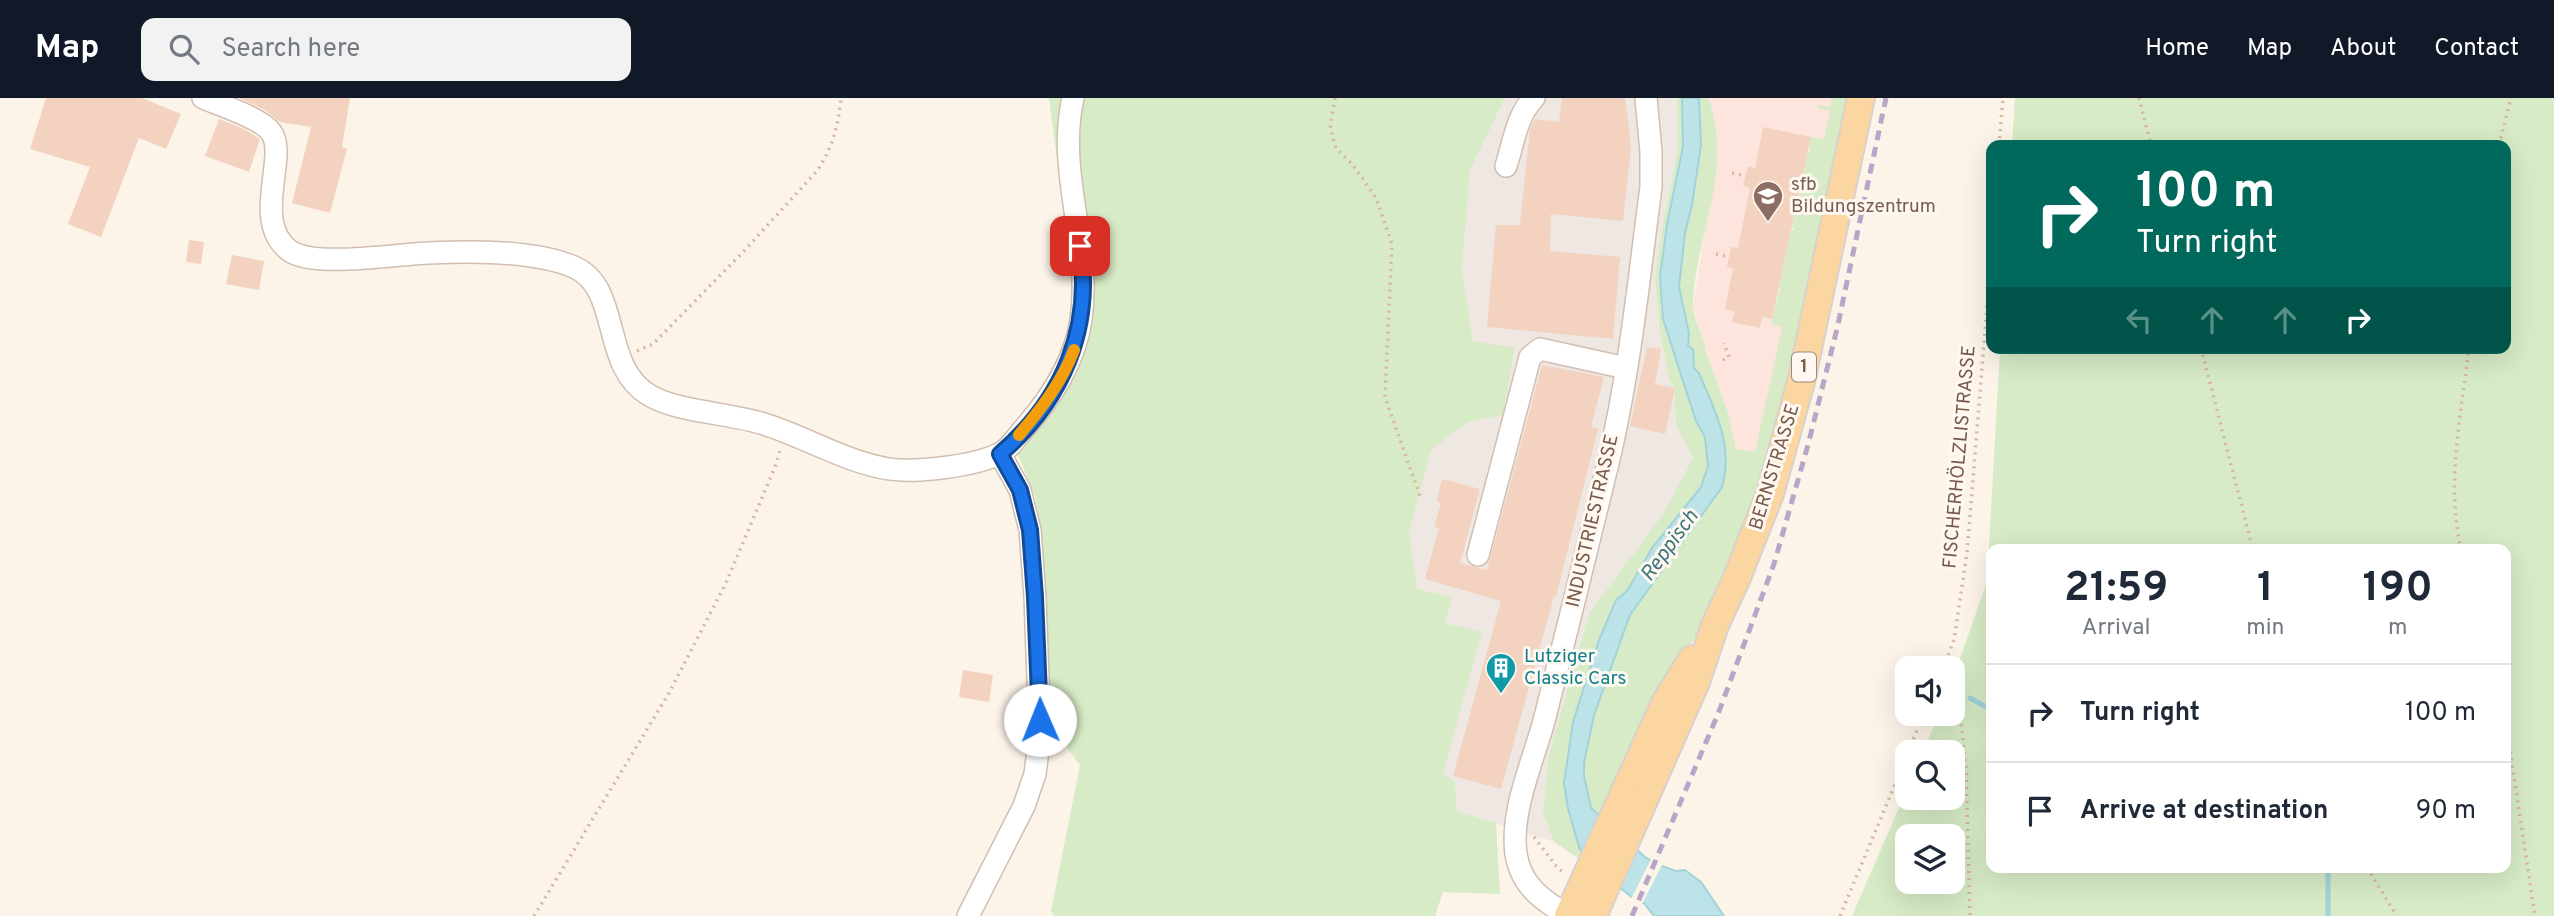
<!DOCTYPE html>
<meta charset="utf-8">
<style>
:root{--surface:#fff;--page:#f2f2f3;--text:#1f2937;--muted:#747a83;--line:#e0e1e3;--accent:#111827}
body{margin:0;font-family:Overpass,sans-serif;background:var(--page);color:var(--text);height:100vh;display:flex;flex-direction:column;font-size:26px;white-space:nowrap}
*{box-sizing:border-box;margin:0}
p{font-size:23px;color:var(--muted)}
.icon{flex:none;width:38px;height:38px;fill:none;stroke:currentColor;stroke-width:2;stroke-linecap:round;stroke-linejoin:round}
.map{position:relative;flex:1;overflow:hidden}
.drawer{position:absolute;left:1986px;top:446px;width:525px;height:329px;display:flex;flex-direction:column;background:var(--surface);border-radius:14px;box-shadow:0 7px 28px #0002}
.drawer>*{flex:none}
.banner{position:absolute;left:1986px;top:42px;width:525px;height:214px;border-radius:14px;box-shadow:0 7px 28px #0002;background:#00695c;color:#fff;overflow:hidden}
.tools{position:absolute;left:1895px;top:558px;display:grid;gap:14px}
.tools a{display:grid;place-items:center;width:70px;height:70px;border-radius:14px;background:var(--surface);box-shadow:0 7px 28px #0002;font-size:35px}
.pin{position:absolute;display:grid;place-items:center;width:60px;height:60px;color:#fff;margin:-30px;border-radius:14px;box-shadow:0 4px 10px #0006}
.me{position:absolute;width:77px;margin:-38px;rotate:359deg;stroke-linejoin:round;filter:drop-shadow(0 0 5px #0008)}
.turn{display:flex;align-items:center;gap:24px;height:147px;padding:0 35px;font-size:32px}
.turn .icon{width:91px;height:91px;stroke-width:2.5}
.turn b{display:block;font-size:49px;line-height:60px}
.lanes{display:flex;align-items:center;height:66px;padding:0 35px;background:#0003;justify-content:center;gap:35px;direction:ltr}
.lanes .off{opacity:.35}
.eta{display:flex;justify-content:space-evenly;align-items:center;height:119px;text-align:center}
.eta b{font-size:42px;font-weight:700;line-height:49px}
ul{padding:0;list-style:none}
li{display:flex;align-items:center;gap:21px;height:98px;padding:0 35px;border-top:2px solid var(--line)}
li div{flex:1}
li b{display:block;font-size:26px}
li em{font-style:normal}
header{display:flex;align-items:center;gap:42px;box-sizing:border-box;height:98px;padding:0 35px;background:var(--accent);color:#fff}
header strong{font-size:33px}
nav{display:flex;gap:38px;margin-inline-start:auto;font-size:24px}
.search{width:490px;height:63px;background:var(--page);display:flex;align-items:center;gap:18px;box-sizing:border-box;padding:0 24px;border-radius:14px;color:var(--muted);font-size:26px}
.map>svg:first-child{display:block}
.commercial{fill:#fde5dd}
.industrial{fill:#eee7e2}
.green{fill:#d7ebc6;fill-rule:evenodd}
.water{fill:#bce3e7;stroke:#a2d3d9;stroke-width:2}
.pier{fill:#fdf4e9}
.lines{fill:none;stroke-linecap:round;stroke-linejoin:round}
.stream{stroke:#a2d3d9;stroke-width:5}
.building{fill:#f3d2c0}
.minor-casing{stroke:#d2beb0;stroke-width:24}
.major-casing{stroke:#d9d1cd;stroke-width:30}
.path{stroke:#d8b5a2;stroke-width:3.5;stroke-dasharray:2 5;stroke-linecap:butt}
.minor{stroke:#fff;stroke-width:21}
.major{stroke:#fbd6a1;stroke-width:26}
.rail{stroke:#b7a6c8;stroke-width:5;stroke-dasharray:10 7;stroke-linecap:butt}
.route-casing{stroke:#114b97;stroke-width:18}
.route{stroke:#1a73e8;stroke-width:12}
.slow{stroke:#f59e0b;stroke-width:12}
.labels{text-anchor:middle;dominant-baseline:central;stroke-width:6;stroke-linejoin:round;paint-order:stroke}
.shield{fill:#fff8f0;stroke:#a0897c;stroke-width:2}
.shield-label{font-size:18px;font-weight:bold;fill:#785a4b}
.education-label{font-size:19px;fill:#785e54;stroke:#fff8f0;text-anchor:start}
.street-label{font-size:19px;fill:#785a4b;stroke:#fff8f0}
.culture-label{font-size:19px;fill:#0d838f;stroke:#fff8f0;text-anchor:start}
.water-label{font-size:21px;font-style:italic;fill:#3e767d;stroke:#fff8f0}
</style>
<header>
<strong>Map</strong>
<div class="search"><svg class="icon" aria-label="search" viewBox="0 0 24 24"><circle cx="10" cy="10" r="6"/><path d="M15 15l6 6"/></svg>Search here</div>
<nav><a>Home</a><a>Map</a><a>About</a><a>Contact</a></nav>
</header>
<div class="map">
<svg width="2554" height="818" viewBox="0 0 2554 818">
<rect width="100%" height="100%" fill="#fdf4e9"/>
<path class="commercial" d="M1709,0H1832L1824,42L1811,39L1771,226L1782,228L1756,354L1736,351L1729,317L1708,257H1706L1693,208L1717,58L1716,27Z"/>
<path class="industrial" d="M1505,0H1677L1678,51L1662,131L1655,180L1660,233L1669,283L1674,288L1676,327L1693,360L1663,416L1590,514L1543,715L1554,744L1457,713L1455,685L1443,675L1481,534L1445,525L1452,499L1417,491L1409,435L1431,352L1468,324L1503,317L1515,251L1473,243L1462,172L1470,72Z"/>
<g class="green">
<path d="M1049,0H1505L1470,72L1462,172L1473,243L1515,250L1503,317L1468,324L1431,352L1409,435L1417,491L1452,499L1445,525L1482,534L1443,675L1455,684L1457,713L1496,725L1500,796L1443,794L1435,818H1054L1051,813L1080,667L1052,630L1036,401L1017,354L1044,302L1079,212L1081,171L1059,77Z"/>
<path d="M1677,0H1709C1713,14 1717,28 1717,43C1721,97 1695,150 1693,205C1692,222 1706,241 1706,256H1707L1729,317L1736,351L1755,354L1782,229L1771,226L1779,192H1781L1779,189L1791,132H1794L1792,129L1808,54L1811,52L1809,51L1811,39L1824,41L1830,13L1817,10L1818,7L1830,9L1832,0H1850L1786,296L1762,379L1738,448L1703,525L1642,632L1608,704L1605,702L1578,760L1554,744L1543,715L1549,657L1576,561L1590,514L1663,416L1693,360L1676,327L1674,288L1669,283L1660,233L1655,180L1662,131L1678,51Z"/>
<path d="M2015,0H2554V818H1852L1907,691L1908,700H1953V654H1923L1939,616H1953V580L1987,484L2000,250H2506V47H2012ZM1992,452H2506V770H1992ZM1908,738H1953V784H1908Z"/>
</g>
<path class="water" d="M1682,0H1699L1701,47L1692,107L1685,135L1679,189L1689,235L1688,248L1693,251L1694,270L1699,275C1715,314 1734,346 1722,389L1630,517L1594,617L1584,665V678L1591,710L1645,759L1659,767L1676,773L1685,772L1701,784L1724,818H1654L1644,805L1638,804L1624,793L1580,752L1568,711L1564,685L1573,624L1599,542L1616,502L1627,493L1652,450L1701,389L1708,368L1705,339L1696,323L1663,221L1660,179L1667,126L1683,49Z"/>
<path class="pier" d="M1652,759L1663,765L1641,808L1637,807L1630,803Z"/>
<g class="lines">
<g class="stream">
<path d="M1970,600L1992,612"/>
<path d="M2328,770V818"/>
</g>
</g>
<g class="building">
<path d="M46,0H142L181,16L166,51L139,40L101,139L68,126L90,69L30,51Z"/>
<path d="M239,0H350L342,49L347,51L330,115L292,105L311,29L280,24L265,12Z"/>
<path d="M1562,0H1625L1631,48L1623,123L1551,116L1550,153L1620,159L1613,241L1487,229L1496,127H1520L1530,32L1535,21L1559,24Z"/>
<path d="M219,21L244,31L260,41L249,74L205,58Z"/>
<path d="M1763,29L1811,39L1772,221L1762,219L1760,230L1732,224L1735,213L1725,211L1733,170L1727,169L1731,149L1738,150L1750,90L1743,88L1748,68L1755,70Z"/>
<path d="M189,142L204,144L201,166L186,164Z"/>
<path d="M232,157L264,163L259,192L226,186Z"/>
<path d="M1647,249L1661,251L1655,286L1675,290L1665,336L1630,328Z"/>
<path d="M1542,267L1604,279L1591,329L1598,331L1556,499L1554,498L1501,691L1453,678L1501,503L1425,481L1439,430L1434,429L1441,405L1437,403L1442,381L1480,391L1460,465L1487,472Z"/>
<path d="M963,572L993,577L989,604L959,599Z"/>
</g>
<g class="lines">
<g class="minor-casing">
<g id="minor">
<path d="M203,0C220,7 261,20 271,34C289,58 250,124 290,153C315,170 397,156 429,155C472,153 534,152 574,169C622,190 600,268 649,297C677,314 730,315 764,326C806,339 845,364 889,371C916,375 974,368 999,356C1008,352 1016,340 1023,332C1051,300 1075,264 1081,222C1092,147 1056,75 1073,0"/>
<path d="M1506,68C1513,47 1517,16 1534,0"/>
<path d="M1478,457L1530,259L1540,251L1626,270"/>
<path d="M968,818L1024,708L1035,676L1040,636L1035,499L1030,432L1020,392L1000,356"/>
<path d="M1569,818C1543,803 1521,788 1516,756C1510,714 1533,663 1544,623C1566,536 1588,448 1609,361C1630,272 1639,179 1651,89V54L1646,0"/>
</g>
</g>
<g class="major-casing">
<g id="major">
<path d="M1568,818L1666,603L1692,561"/>
<path d="M1593,818L1696,584L1715,527L1736,482L1770,396L1801,284L1861,0"/>
</g>
</g>
<g class="path">
<path d="M1335,0L1330,30L1336,50L1353,67L1376,100L1392,146L1385,299L1421,401"/>
<path d="M2139,0L2151,47"/>
<path d="M1999,47L2003,0"/>
<path d="M2499,47L2511,0"/>
<path d="M1732,75L1746,78"/>
<path d="M1716,156L1729,159"/>
<path d="M2201,250L2253,452"/>
<path d="M637,253L653,246L744,153L817,73C833,49 838,28 841,0"/>
<path d="M1723,262L1729,259L1724,245"/>
<path d="M2461,452C2446,385 2461,317 2469,250"/>
<path d="M1943,570L1954,542L1967,455L1992,147"/>
<path d="M1953,586L1958,593L1966,670L1970,818"/>
<path d="M2506,626L2535,818"/>
<path d="M1908,654L1924,616"/>
<path d="M1534,739L1557,769L1564,775"/>
<path d="M2367,770L2397,818"/>
<path d="M534,818L669,595L726,485L775,369L780,352"/>
<path d="M1840,818L1908,655"/>
</g>
<use href="#minor" class="minor"/>
<use href="#major" class="major"/>
<path class="rail" d="M1632,818L1718,616L1774,466L1808,347L1837,231L1886,0"/>
</g>
<g class="lines">
<g class="route-casing">
<path id="route" d="M1040,622L1035,499L1030,432L1020,392L1000,356C1063,302 1093,230 1080,148"/>
</g>
<use href="#route" class="route"/>
<path class="slow" d="M1019,337C1041,311 1062,284 1074,252"/>
</g>
<defs>
<g id="school-pin" transform="scale(1.575)"><path d="M0 17L-7.5 6A9.5 9.5 0 1 1 7.5 6Z" fill="#8d6e63" stroke="#fff8f0"/><path d="M0-5L7-2L0 1L-7-2ZM-4 1L0 2.5L4 1V4Q0 6-4 4Z" fill="#fff"/></g>
<g id="building-pin" transform="scale(1.575)"><path d="M0 17L-7.5 6A9.5 9.5 0 1 1 7.5 6Z" fill="#0f9aa8" stroke="#fff8f0"/><path d="M-4-6H4V6H1V3H-1V6H-4ZM-2.5-4.3h1.7v1.8h-1.7ZM.8-4.3h1.7v1.8H.8ZM-2.5-1h1.7V.8h-1.7ZM.8-1h1.7V.8H.8Z" fill="#fff"/></g>
</defs>
<g fill-rule="evenodd">
<use href="#school-pin" x="1768" y="98"/>
<use href="#building-pin" x="1501" y="570"/>
</g>
<g class="labels">
<rect class="shield" x="1792" y="254.5" width="24" height="29" rx="5"/>
<g class="shield-label">
<text x="1804" y="269">1</text>
</g>
<g class="education-label">
<text x="1791" y="87">sfb<tspan x="1791" dy="22">Bildungszentrum</tspan></text>
</g>
<g class="street-label">
<text transform="translate(1960 359) rotate(-85)">FISCHERHÖLZLISTRASSE</text>
<text transform="translate(1775 369) rotate(-73)">BERNSTRASSE</text>
<text transform="translate(1593 423) rotate(-77)">INDUSTRIESTRASSE</text>
</g>
<g class="culture-label">
<text x="1524" y="559">Lutziger<tspan x="1524" dy="22">Classic Cars</tspan></text>
</g>
<g class="water-label">
<text transform="translate(1670 448) rotate(-54)">Reppisch</text>
</g>
</g>
</svg>
<div class="tools">
<a><svg class="icon" aria-label="sound" viewBox="0 0 24 24"><path d="M4 9h4l5-4v14l-5-4H4zM17 9q2 3 0 6"/></svg></a>
<a><svg class="icon" aria-label="search" viewBox="0 0 24 24"><circle cx="10" cy="10" r="6"/><path d="M15 15l6 6"/></svg></a>
<a><svg class="icon" aria-label="layers" viewBox="0 0 24 24"><path d="M12 4l9 5-9 5-9-5zM3 14l9 5 9-5"/></svg></a>
</div>
<div class="pin" style="left:1080px;top:148px;background:#d93025"><svg class="icon" aria-label="arrive" viewBox="0 0 24 24"><path d="M6 21V4h12l-3 4 3 4H6"/></svg></div>
<svg class="me" style="left:1040px;top:622px" viewBox="-20 -20 40 40"><circle r="19" fill="#fff"/><path d="M0-13L10 11 0 6-10 11z" fill="#1a73e8"/></svg>
<div class="banner">
<div class="turn"><svg class="icon" aria-label="right" viewBox="0 0 24 24"><path d="M7 20v-9h11M14 6l5 5-5 5"/></svg><div><b>100 m</b>Turn right</div></div>
<div class="lanes"><svg class="icon off" aria-label="left" viewBox="0 0 24 24"><path d="M17 20v-9H6M10 6l-5 5 5 5"/></svg><svg class="icon off" aria-label="ahead" viewBox="0 0 24 24"><path d="M12 20V5M6 11l6-6 6 6"/></svg><svg class="icon off" aria-label="ahead" viewBox="0 0 24 24"><path d="M12 20V5M6 11l6-6 6 6"/></svg><svg class="icon" aria-label="right" viewBox="0 0 24 24"><path d="M7 20v-9h11M14 6l5 5-5 5"/></svg></div>
</div>
<section class="drawer">
<div class="eta">
<div><b>21:59</b><p>Arrival</p></div>
<div><b>1</b><p>min</p></div>
<div><b>190</b><p>m</p></div>
</div>
<ul>
<li><svg class="icon" aria-label="right" viewBox="0 0 24 24"><path d="M7 20v-9h11M14 6l5 5-5 5"/></svg><div><b>Turn right</b></div><em>100 m</em></li>
<li><svg class="icon" aria-label="arrive" viewBox="0 0 24 24"><path d="M6 21V4h12l-3 4 3 4H6"/></svg><div><b>Arrive at destination</b></div><em>90 m</em></li>
</ul>
</section>
</div>
